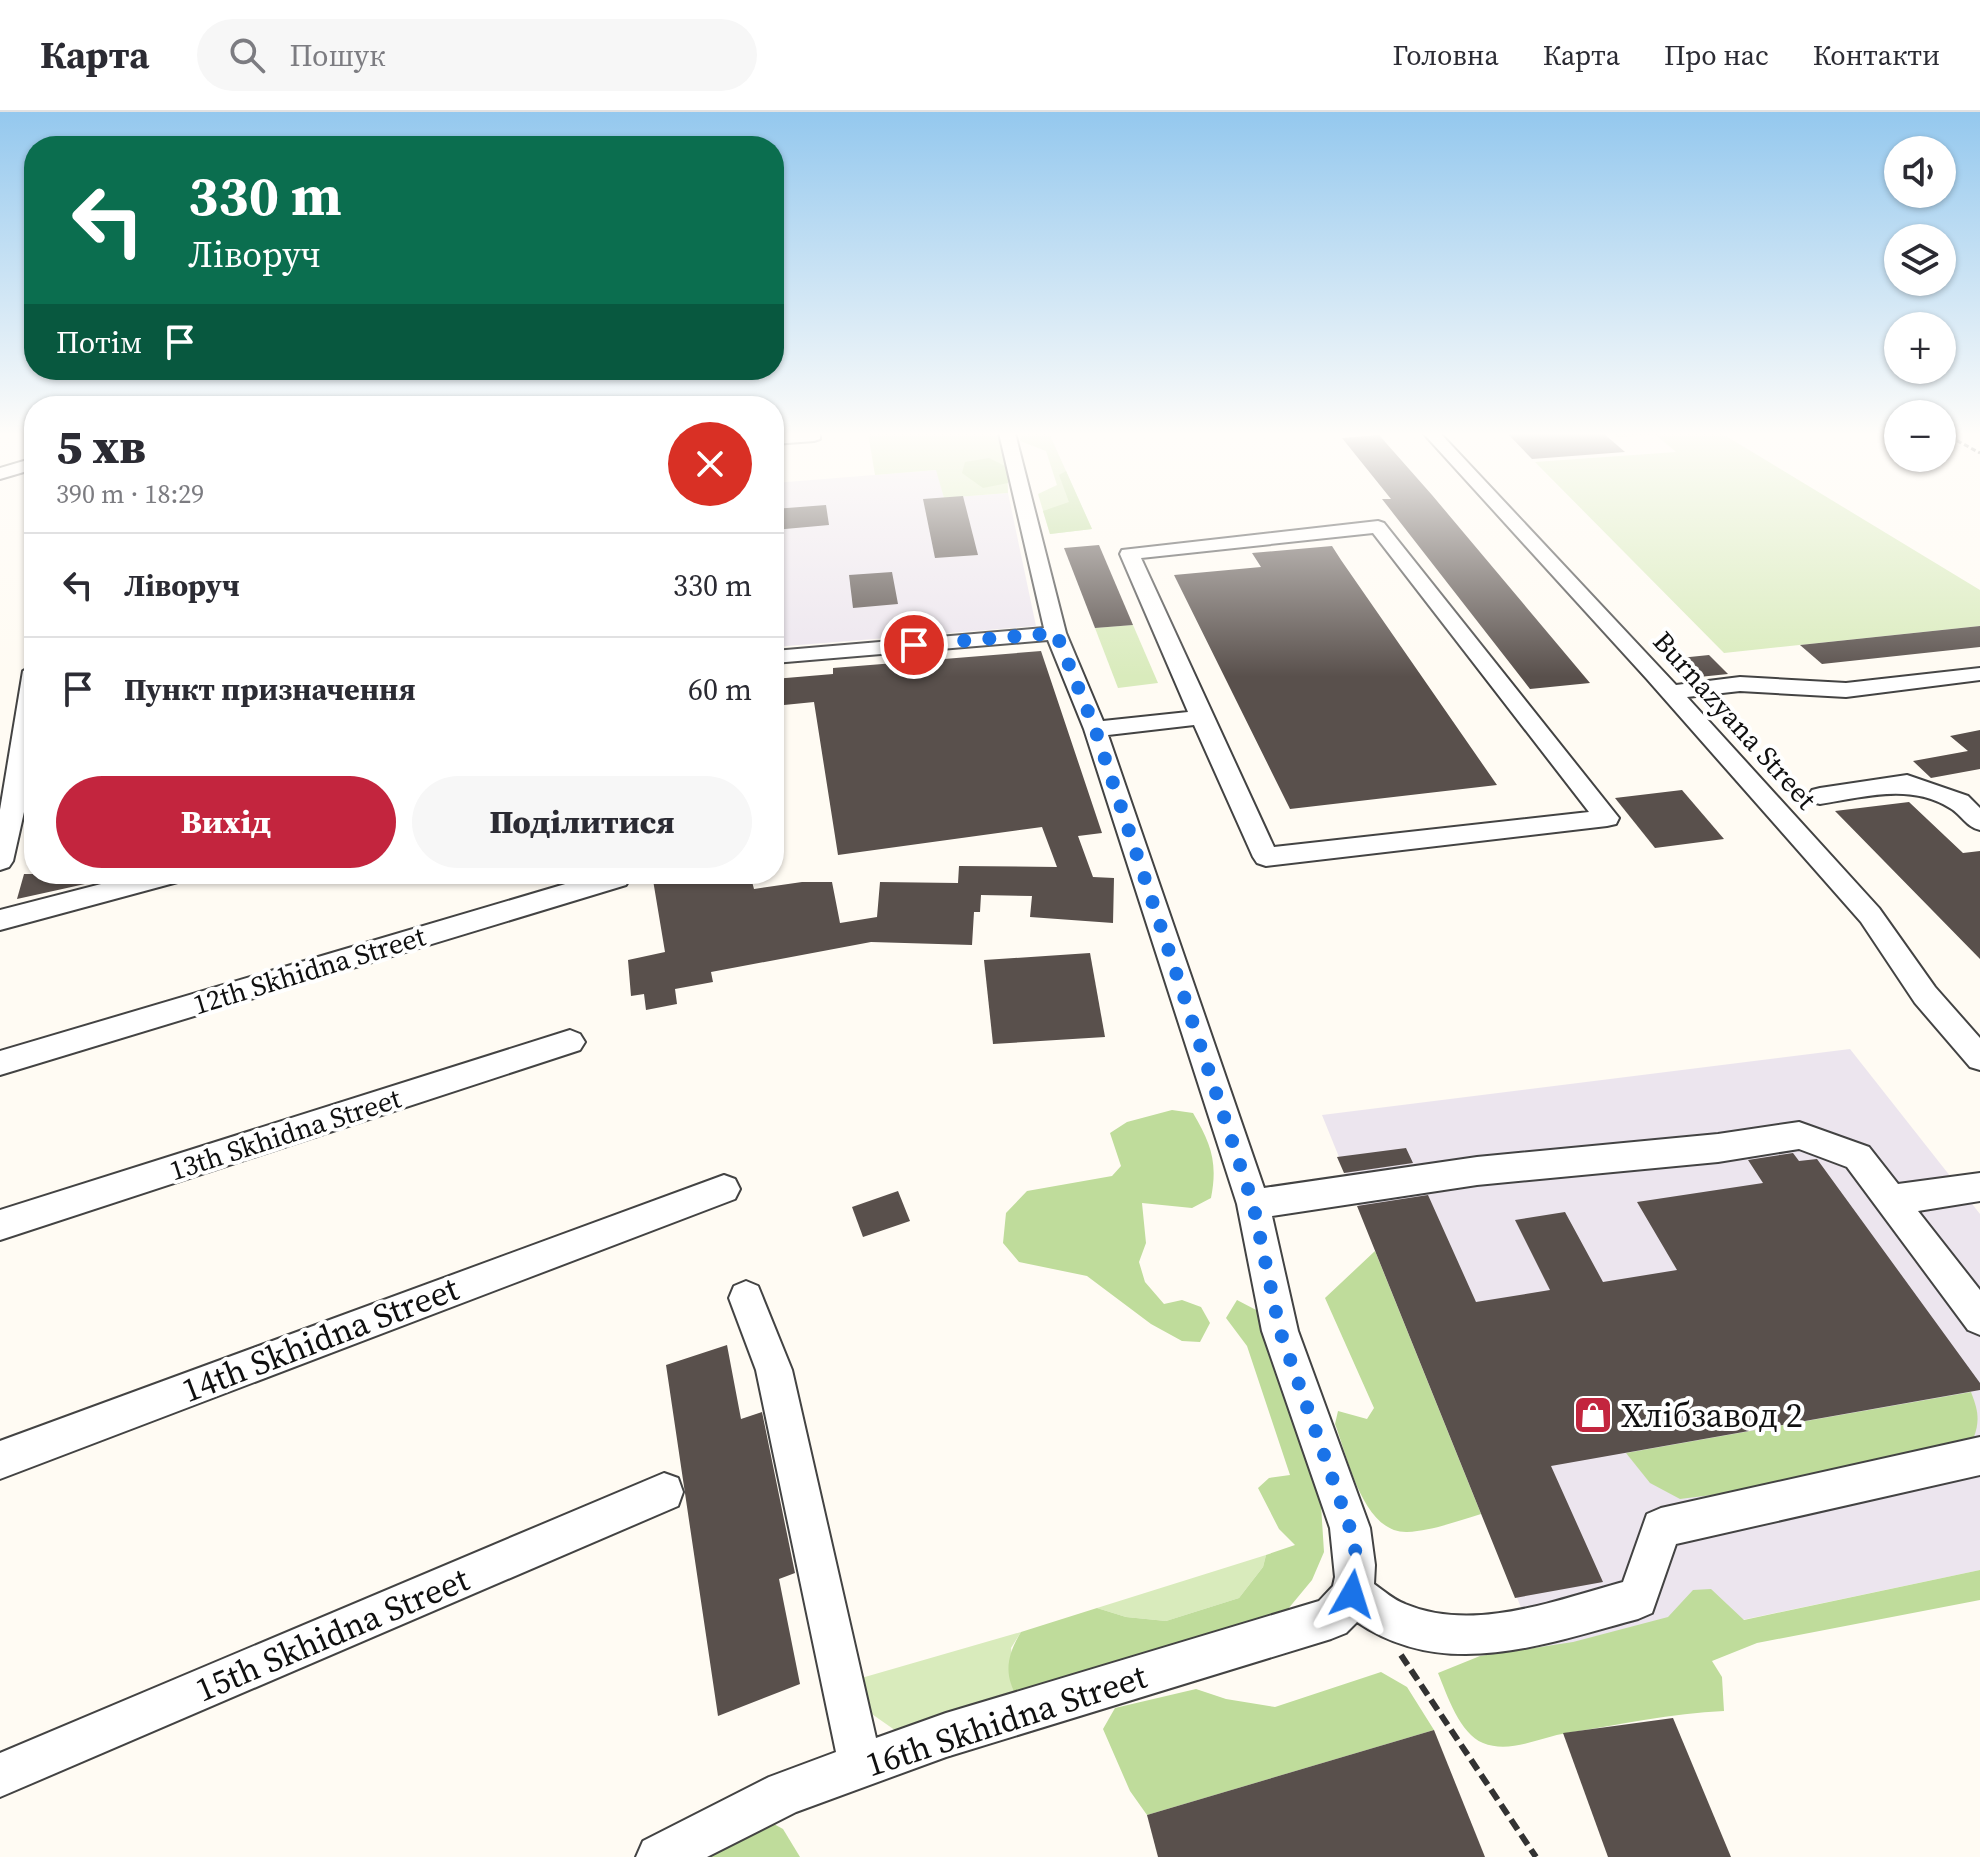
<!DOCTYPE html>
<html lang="uk">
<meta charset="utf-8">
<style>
:root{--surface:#fff;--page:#f7f7f7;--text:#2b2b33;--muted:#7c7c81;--line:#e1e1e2;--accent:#c3253e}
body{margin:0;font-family:"Source Serif 4",serif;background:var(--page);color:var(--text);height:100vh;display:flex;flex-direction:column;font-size:30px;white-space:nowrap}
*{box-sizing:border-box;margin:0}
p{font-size:26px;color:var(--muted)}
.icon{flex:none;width:44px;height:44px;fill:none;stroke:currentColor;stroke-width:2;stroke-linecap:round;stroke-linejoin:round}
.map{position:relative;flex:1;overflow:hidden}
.drawer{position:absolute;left:24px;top:284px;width:760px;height:488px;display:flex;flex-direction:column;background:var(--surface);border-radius:32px;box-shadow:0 2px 6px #0004}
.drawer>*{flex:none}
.hud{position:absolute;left:24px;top:24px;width:760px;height:244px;border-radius:32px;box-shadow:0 2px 6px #0004;background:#0b6e4f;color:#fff;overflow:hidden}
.controls{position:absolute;left:1884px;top:24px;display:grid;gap:16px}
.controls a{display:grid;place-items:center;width:72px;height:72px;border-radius:50%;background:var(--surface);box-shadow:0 2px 6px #0004;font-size:40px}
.pin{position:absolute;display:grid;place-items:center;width:68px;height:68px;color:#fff;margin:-34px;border:4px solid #fff;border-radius:50%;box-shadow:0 2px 8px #0007}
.me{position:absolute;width:88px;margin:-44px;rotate:6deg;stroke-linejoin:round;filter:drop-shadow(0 0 6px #0008)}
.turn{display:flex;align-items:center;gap:28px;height:168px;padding:0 32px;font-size:36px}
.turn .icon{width:104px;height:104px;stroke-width:2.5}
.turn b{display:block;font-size:56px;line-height:68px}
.then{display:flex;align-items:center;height:76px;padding:0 32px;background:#0003;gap:16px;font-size:30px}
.round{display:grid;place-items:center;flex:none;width:84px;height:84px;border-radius:42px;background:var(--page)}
.summary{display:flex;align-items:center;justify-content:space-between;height:136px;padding:0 32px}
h1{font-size:48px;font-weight:800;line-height:60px}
.button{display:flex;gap:16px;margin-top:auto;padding:16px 32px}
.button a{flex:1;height:92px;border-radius:48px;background:var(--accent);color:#fff;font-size:32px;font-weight:800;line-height:92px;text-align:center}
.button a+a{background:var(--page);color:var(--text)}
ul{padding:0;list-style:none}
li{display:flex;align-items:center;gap:24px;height:104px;padding:0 32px;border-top:2px solid var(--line)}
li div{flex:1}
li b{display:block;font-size:30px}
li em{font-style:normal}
header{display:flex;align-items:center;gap:48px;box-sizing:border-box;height:112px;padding:0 40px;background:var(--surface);border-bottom:2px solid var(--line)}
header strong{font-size:38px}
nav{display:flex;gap:44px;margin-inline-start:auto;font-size:28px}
.search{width:560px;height:72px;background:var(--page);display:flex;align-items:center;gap:20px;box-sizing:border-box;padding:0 28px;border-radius:44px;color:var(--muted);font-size:30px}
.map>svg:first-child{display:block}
.industrial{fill:#ece5ee}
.green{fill:#d9ebbc}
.forest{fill:#bfdc9b}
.building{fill:#59504c}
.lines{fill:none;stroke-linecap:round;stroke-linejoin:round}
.minor-casing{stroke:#434343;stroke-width:4}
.path-far1{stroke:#323232;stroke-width:3;stroke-dasharray:5 3;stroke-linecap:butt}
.path{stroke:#323232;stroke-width:6;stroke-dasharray:12 6;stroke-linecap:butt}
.minor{fill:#fff;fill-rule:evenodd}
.route{stroke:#1a73e8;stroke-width:14;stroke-dasharray:0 25.2}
.labels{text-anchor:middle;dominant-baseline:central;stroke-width:8;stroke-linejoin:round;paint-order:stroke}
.street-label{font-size:28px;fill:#101010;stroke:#fff}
.near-street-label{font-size:34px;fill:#101010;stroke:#fff}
.near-poi-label{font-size:34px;fill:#101010;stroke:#fff;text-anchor:start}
</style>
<header>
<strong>Карта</strong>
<div class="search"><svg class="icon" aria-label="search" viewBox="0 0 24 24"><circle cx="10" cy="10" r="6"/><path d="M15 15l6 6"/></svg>Пошук</div>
<nav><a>Головна</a><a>Карта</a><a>Про нас</a><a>Контакти</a></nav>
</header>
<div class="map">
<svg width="1980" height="1745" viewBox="0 0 1980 1745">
<rect width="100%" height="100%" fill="#fffbf3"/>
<g class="industrial">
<path d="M937,358L944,386L1008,381L1036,514L774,535V371Z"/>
<path d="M1850,937L1980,1102V1458L1543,1550L1322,1003Z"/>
</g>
<g class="green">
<path d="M868,321H997L1007,355L1008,381L944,386L936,358L875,363Z"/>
<path d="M1021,321H1049L1092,417L1050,422L1038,382L1057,373L1046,339L1020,329Z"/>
<path d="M1613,321H1721L1980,478V514L1724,541L1535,350L1676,340L1656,323L1617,325Z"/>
<path d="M1133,513L1158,571L1118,576L1095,516Z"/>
<path d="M1266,1443L1263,1455L1239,1486L1166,1509L1126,1505L1097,1496Z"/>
<path d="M1021,1520L1011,1536L1018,1586L899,1621L869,1600L851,1569Z"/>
</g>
<g class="forest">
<path d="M989,346L1007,355L1008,371L983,376L962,361L965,350Z"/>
<path d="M1066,359L1092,417L1050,422L1043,399L1069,390L1059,363Z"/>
<path d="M1172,998L1193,1001C1211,1032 1218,1050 1211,1086L1192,1096L1142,1091L1146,1131L1139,1150L1145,1170L1164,1192L1182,1188L1201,1195L1210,1211L1200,1230L1182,1229L1151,1212L1087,1164L1019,1150L1003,1131L1006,1101L1027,1079L1112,1064L1121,1054L1110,1021L1127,1010Z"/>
<path d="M1375,1139L1481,1402C1458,1409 1431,1419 1407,1420C1363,1421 1348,1346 1335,1312L1338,1299L1367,1307L1374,1296L1325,1186Z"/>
<path d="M1237,1188L1258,1199L1321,1393L1324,1440L1312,1468L1288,1497L1018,1586C1003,1563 1007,1543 1021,1520L1097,1496L1126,1505L1166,1509L1239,1486L1263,1455L1266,1443L1295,1433L1279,1417L1258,1376L1269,1366L1290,1363L1247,1234L1226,1206Z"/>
<path d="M1971,1280C1978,1298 1980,1308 1974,1325L1728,1381L1680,1387L1650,1371L1626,1341Z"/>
<path d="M1980,1458V1488L1757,1531L1712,1549L1722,1565L1724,1599C1672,1601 1619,1613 1567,1621C1541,1625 1510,1642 1483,1631C1460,1622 1447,1583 1438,1561L1480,1544L1573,1530L1668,1505L1693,1478L1711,1477L1744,1508Z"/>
<path d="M1381,1560L1407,1575L1434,1618L1147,1703L1130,1679L1103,1617L1115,1596L1196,1577L1226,1587L1275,1595Z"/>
<path d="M761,1705L783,1717L800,1745H711L729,1720Z"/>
</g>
<g class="building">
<path d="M1507,321H1603L1625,340L1532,347Z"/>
<path d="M1379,323L1432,383L1590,571L1530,577L1382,387H1391L1342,326Z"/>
<path d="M963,384L978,443L935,446L923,387Z"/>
<path d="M826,393L829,413L774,418V397Z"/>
<path d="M1099,433L1133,513L1095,516L1064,436Z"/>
<path d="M1332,434L1341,448L1497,673L1290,697L1174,463L1261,455L1252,441Z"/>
<path d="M892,460L898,492L853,496L849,463Z"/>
<path d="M1980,514V535L1822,552L1800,533Z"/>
<path d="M1041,539L1102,721L1078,724L1093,765L1114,766L1113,811L1030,805L1032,784L981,783L980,800H974L972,833L871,830L711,860L713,870L675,877L677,892L646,898L644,882L631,884L628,848L665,840L652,762H750L754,777L802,770H832L840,811L877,805L880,770L958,771L959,754L1057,755L1042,715L838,743L814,590L774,594V567L833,562V556Z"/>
<path d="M1709,543L1728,562L1699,565L1680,546Z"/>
<path d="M1980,618V657L1931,666L1913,649L1968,639L1950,624Z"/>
<path d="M1682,678L1724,727L1655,736L1615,686Z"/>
<path d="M1909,690L1963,741L1980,739V847L1835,699Z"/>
<path d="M24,762H93L94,770L17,787Z"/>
<path d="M1090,841L1105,925L993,932L984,848Z"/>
<path d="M1406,1036L1413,1051L1344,1061L1337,1045Z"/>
<path d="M1793,1041L1799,1049L1817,1047L1980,1271V1278L1551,1354L1603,1470L1515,1486L1357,1094L1428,1083L1476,1190L1550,1178L1515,1108L1565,1100L1603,1170L1677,1158L1637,1090L1763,1071L1748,1048Z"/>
<path d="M898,1079L910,1109L863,1125L852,1095Z"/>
<path d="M727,1233L741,1307L762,1300L795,1461L779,1467L800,1572L718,1604L666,1253Z"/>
<path d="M1673,1606L1731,1745H1608L1563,1621Z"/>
<path d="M1434,1618L1485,1745H1158L1147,1703Z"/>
</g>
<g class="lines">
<g class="minor-casing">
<g id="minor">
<path d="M820,321V327L814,329L774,332V322Z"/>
<path d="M999,321H1015L1066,521L1103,609L1188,600L1120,442L1122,438L1378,409L1384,411L1619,706L1616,712L1607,714L1266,754L1257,751L1253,745L1194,613L1108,623L1264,1076L1477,1045L1718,1022L1799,1010L1869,1035L1898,1072L1980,1061V1089L1918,1099L1980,1178V1223L1968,1218L1847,1055L1799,1037L1718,1050L1477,1073L1272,1104L1298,1219L1370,1416L1375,1453L1374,1472C1384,1479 1394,1488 1405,1492C1473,1521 1557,1488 1623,1470L1647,1402L1661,1396L1980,1325V1363L1676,1432L1652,1501L1638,1507C1545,1532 1445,1570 1357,1510L1346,1521L1331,1527L946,1645L796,1700L707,1745H636L643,1729L769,1665L836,1640L756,1258L729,1186L734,1174L746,1169L758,1174L792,1258L876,1626L946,1601L1319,1489L1333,1474L1335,1465L1330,1416L1262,1219L1237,1092L1084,617L1048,528L774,551V539L1044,516ZM1373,421L1589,700L1274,735L1141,446Z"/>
<path d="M1423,321H1440L1676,573L1740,565L1846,571L1980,556V568L1846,585L1740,579L1687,585L1879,796L1935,875L1980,926V958L1970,955L1915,891L1861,810L1646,566Z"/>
<path d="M34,346V357L0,367V356Z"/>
<path d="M34,553V638L28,682L13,749L9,755L0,758V698L23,559Z"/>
<path d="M1907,663L1968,684L1980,696V718C1966,715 1962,703 1950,696C1910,671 1864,685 1820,692L1812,690L1808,684L1812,678L1820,676Z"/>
<path d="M140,762H189L185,768L0,818V798Z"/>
<path d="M599,762H628L630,766L626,773L0,963V939Z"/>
<path d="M570,918L580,922L585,930L580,938L0,1128V1098Z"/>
<path d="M724,1063L735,1067L740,1077L735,1087L0,1367V1329Z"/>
<path d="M664,1361L678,1366L683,1380L678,1394L0,1685V1641Z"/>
</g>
</g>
<path class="path-far1" d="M1943,321L1980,341"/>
<path class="path" d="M1401,1543L1536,1745"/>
<use href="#minor" class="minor"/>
</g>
<linearGradient id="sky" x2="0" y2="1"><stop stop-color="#94c8ee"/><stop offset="0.57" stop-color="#fffdfa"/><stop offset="1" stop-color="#fffdfa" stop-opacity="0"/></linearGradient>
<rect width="1980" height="565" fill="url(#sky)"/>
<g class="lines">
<path class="route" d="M914,533L1056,521L1095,617L1253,1092L1280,1219L1350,1416L1356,1442L1352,1482"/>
</g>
<defs>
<g id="shop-square" transform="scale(2)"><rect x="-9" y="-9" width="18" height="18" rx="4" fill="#c3253e" stroke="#fff"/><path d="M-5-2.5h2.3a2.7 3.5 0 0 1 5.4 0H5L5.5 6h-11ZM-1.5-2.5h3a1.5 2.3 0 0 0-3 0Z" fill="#fff"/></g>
</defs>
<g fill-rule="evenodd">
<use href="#shop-square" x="1593" y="1303"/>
</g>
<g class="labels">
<g class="street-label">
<text transform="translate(1735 608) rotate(48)">Burnazyana Street</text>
<text transform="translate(309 858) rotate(-17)">12th Skhidna Street</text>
<text transform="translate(285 1022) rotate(-18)">13th Skhidna Street</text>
</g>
<g class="near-street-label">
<text transform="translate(320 1227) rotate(-21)">14th Skhidna Street</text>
<text transform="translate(332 1522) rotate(-23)">15th Skhidna Street</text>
<text transform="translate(1006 1608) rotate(-18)">16th Skhidna Street</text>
</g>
<g class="near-poi-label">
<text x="1621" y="1303">Хлібзавод 2</text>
</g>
</g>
</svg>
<div class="controls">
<a><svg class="icon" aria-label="sound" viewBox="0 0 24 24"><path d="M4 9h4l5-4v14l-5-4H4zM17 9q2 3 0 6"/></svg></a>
<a><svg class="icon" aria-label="layers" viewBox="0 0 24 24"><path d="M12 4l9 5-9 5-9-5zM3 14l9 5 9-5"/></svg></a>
<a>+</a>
<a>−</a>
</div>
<div class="pin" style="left:914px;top:533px;background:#d93025"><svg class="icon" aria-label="arrive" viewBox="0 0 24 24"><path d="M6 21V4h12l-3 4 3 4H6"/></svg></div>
<svg class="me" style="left:1352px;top:1482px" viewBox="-20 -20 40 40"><path d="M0-17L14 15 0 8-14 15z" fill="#1a73e8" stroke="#fff" stroke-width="4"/></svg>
<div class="hud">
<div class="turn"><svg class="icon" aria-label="left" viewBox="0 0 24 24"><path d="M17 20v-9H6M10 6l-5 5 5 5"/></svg><div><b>330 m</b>Ліворуч</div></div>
<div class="then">Потім<svg class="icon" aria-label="arrive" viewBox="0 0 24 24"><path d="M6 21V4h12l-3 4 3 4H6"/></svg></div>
</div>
<section class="drawer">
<div class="summary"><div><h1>5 хв</h1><p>390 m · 18:29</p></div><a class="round" style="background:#d93025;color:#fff"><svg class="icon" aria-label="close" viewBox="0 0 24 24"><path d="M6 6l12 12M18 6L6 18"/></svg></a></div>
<ul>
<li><svg class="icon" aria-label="left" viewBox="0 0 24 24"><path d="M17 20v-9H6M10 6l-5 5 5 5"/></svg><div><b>Ліворуч</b></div><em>330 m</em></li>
<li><svg class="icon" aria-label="arrive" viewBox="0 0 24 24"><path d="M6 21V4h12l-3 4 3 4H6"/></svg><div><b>Пункт призначення</b></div><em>60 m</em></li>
</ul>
<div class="button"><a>Вихід</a><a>Поділитися</a></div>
</section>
</div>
